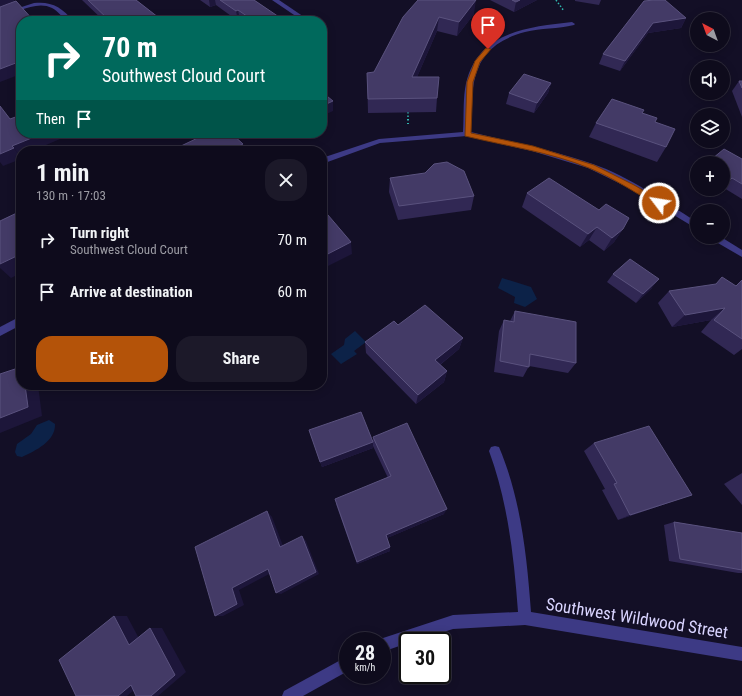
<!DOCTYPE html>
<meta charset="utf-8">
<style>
:root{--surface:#0e0b1c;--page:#1c1929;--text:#f1f3f6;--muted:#9b9ba3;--line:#2e2b3b;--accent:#b45309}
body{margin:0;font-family:"Roboto Condensed",sans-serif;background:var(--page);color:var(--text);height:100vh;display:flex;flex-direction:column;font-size:15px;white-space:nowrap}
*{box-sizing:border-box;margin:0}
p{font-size:13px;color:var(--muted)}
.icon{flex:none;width:22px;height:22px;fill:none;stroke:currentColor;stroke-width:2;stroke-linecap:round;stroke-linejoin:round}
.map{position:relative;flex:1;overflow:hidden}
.sheet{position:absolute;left:16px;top:146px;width:311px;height:244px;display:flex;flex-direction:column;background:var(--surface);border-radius:16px;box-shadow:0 2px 10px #0003,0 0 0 1px var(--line)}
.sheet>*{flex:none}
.top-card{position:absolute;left:16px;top:16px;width:311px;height:122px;border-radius:16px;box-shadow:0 2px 10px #0003,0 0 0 1px var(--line);background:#00695c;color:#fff;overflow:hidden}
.needle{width:26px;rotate:319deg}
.fabs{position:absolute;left:690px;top:12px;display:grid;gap:8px}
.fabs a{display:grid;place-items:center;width:40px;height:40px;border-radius:50%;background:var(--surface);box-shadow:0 2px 10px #0003,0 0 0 1px var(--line);font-size:20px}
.speed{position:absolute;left:339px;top:632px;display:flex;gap:8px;font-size:20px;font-weight:700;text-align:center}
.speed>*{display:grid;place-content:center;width:52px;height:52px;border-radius:50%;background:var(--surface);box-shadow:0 2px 10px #0003,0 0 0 1px var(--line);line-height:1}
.speed small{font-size:10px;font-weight:400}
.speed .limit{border:2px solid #111;border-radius:6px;background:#fff;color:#111}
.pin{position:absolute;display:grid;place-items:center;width:34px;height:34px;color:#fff;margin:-41px -17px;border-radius:50% 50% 50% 0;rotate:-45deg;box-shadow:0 0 4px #0007}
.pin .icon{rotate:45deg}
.me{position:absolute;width:44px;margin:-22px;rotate:301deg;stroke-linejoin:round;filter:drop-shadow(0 0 3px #0008)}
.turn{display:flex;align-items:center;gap:14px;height:84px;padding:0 20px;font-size:18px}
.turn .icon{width:52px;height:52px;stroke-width:2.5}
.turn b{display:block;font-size:28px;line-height:34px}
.then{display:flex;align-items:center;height:38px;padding:0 20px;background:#0003;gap:8px;font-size:15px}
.round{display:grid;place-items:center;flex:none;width:42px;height:42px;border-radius:16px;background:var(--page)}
.headline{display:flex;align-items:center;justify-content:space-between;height:68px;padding:0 20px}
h1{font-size:24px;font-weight:700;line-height:30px}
.cta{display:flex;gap:8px;margin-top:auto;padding:8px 20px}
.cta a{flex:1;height:46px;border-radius:16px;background:var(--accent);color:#fff;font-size:16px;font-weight:700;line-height:46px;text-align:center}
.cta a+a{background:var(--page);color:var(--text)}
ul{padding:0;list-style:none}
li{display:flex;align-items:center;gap:12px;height:52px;padding:0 20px}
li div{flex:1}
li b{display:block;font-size:15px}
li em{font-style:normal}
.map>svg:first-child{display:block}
.water{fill:#0c2248}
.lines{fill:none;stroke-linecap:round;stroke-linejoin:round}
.path-far1{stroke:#2fb8b0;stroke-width:1.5;stroke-dasharray:1.5 2;stroke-linecap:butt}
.path{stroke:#2fb8b0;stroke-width:2;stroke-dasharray:1.5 2.5;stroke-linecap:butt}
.street{fill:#3d3a85;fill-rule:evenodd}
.wall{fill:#312854}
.shaded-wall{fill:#1d163a}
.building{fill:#433a66;stroke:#5a527e}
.route{fill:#b45309;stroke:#753606}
.labels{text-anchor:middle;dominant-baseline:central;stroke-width:3;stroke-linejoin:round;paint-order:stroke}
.near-street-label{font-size:17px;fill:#d9d4ff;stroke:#130f26}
</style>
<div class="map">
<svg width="742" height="696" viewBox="0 0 742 696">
<rect width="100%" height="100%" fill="#130f26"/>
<g class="water">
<path d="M502,278L531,287L537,299L525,307L514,303L515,297L498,288Z"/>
<path d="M355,331L366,342L354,351L357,354L341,364L331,354L344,345L345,339Z"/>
<path d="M49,420L55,424C56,441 35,451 22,457L17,456L15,452L17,444L31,434L37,425Z"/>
</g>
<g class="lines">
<g class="path-far1">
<path d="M556,0L564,11"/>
<path d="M408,112V120"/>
</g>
<path class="path" d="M408,119V124"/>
<g class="street">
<path d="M272,0H279L310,21H303Z"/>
<path d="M34,3C51,1 62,7 73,21H67C62,17 58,11 52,8C37,0 15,13 0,18V14Z"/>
<path d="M572,22L575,24L574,25C558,29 541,28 525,32C469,47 472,85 471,132C512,142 553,150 593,164C628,176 665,202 697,222V229L629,188L588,168L532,151L467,136L380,143L322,164V158L379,139L463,132C464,118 463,103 465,89C474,33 525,27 572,22Z"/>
<path d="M710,237H721L742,250V257L711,239Z"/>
<path d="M21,316V325L0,336V327Z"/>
<path d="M495,446L499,447C521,499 527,557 531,612L742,647V661L525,625L453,629L415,641H408V643L382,652V641L377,640L453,615L518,612C514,557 508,503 489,451L491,447Z"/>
<path d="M348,656V671L303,696H282L284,691Z"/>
</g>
</g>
<g class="wall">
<path d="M82,0H136L163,21H104Z"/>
<path d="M200,0H254L285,21H242L240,20L238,21L216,5L210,7Z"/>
<path d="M418,0L474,14L457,36L437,31L417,77L437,98L436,112L368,113L367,73L374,72Z"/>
<path d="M490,0H537L514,12Z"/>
<path d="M575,0H601L599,5L575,1Z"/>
<path d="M644,1L686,18L681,28L648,33L620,71L599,64L603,54Z"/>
<path d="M739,81H742V117L732,91Z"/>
<path d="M551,83L548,93L534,113L506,104L509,93Z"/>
<path d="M642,113L666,147L657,162L589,137L596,123Z"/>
<path d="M742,159V199L724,188L723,189V163Z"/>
<path d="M697,171V185L690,181Z"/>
<path d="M390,178L474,196L471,210L398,220L389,192Z"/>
<path d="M705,189H723L716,195Z"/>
<path d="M527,193L623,229L614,242L604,251L589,240L580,247L522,207Z"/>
<path d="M613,274L652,288L636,303L607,282Z"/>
<path d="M742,280V349L734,355L701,332L711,320L672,327L658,303L669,291L736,286Z"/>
<path d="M515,311L576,363L568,373L529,366L523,377L494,372L499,331L504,320L510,321Z"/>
<path d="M398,325L463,338L459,349L440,365L447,371L444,382L416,404L366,353L365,342Z"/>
<path d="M309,430L373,441V437L444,514L387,538L390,551L357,564L336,504L388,478L373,446V448L322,467Z"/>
<path d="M594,443L692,495L677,500L618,520L602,490L605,489L584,451Z"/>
<path d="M742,473V505L724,484Z"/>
<path d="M674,522L742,533V573H738L669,561L664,525Z"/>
</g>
<g class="shaded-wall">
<path d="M0,0H14L18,7L0,12Z"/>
<path d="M209,0H215L216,5L210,7Z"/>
<path d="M476,0L474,14L457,36L459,22Z"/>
<path d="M520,0H537L514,12L516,2Z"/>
<path d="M238,10L240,20L238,21L236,11Z"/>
<path d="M439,17L437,31L411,91L412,77Z"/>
<path d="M686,18L681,28L648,33L620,71L625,61L653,23Z"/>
<path d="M21,61V74L0,82V69Z"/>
<path d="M551,83L548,93L534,113L537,103Z"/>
<path d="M333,101V111L322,116V106Z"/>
<path d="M44,133H74L32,151H21V156H20L12,146Z"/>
<path d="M243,144L245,151H229Z"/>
<path d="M14,148L21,158V159L3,166L0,162V154Z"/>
<path d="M732,178L723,189L724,186Z"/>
<path d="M721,189H723L716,195Z"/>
<path d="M597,227L589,240L580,247L588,234Z"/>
<path d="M623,229L614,242L604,251L612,238Z"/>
<path d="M351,242L352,254L322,269V257Z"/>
<path d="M21,254V273L11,278L0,268V264Z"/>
<path d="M659,279L652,288L636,303L643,294Z"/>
<path d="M725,308L711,320L672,327L685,315Z"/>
<path d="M463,338L459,349L432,371L435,360Z"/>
<path d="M447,371L444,382L416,404L418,395Z"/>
<path d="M25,385H38L42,416L0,433V418Z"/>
<path d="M373,442V448L322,467L320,462Z"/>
<path d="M692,495L677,500L618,520L630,515Z"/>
<path d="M447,509L444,514L385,539L386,535Z"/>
<path d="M267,511L272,517L285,551L280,547Z"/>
<path d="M302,536L306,541L319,574L281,594L276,593Z"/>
<path d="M390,547V551L357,564V562Z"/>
<path d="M268,569L273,572L239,590L244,605L223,616H215L232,588Z"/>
<path d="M114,616H127L142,644L129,645Z"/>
<path d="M150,628H162L186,672L158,696H151Z"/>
<path d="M144,681L127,696H118L131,685Z"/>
</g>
<g class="building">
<path d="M88,0H136L163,21H110Z"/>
<path d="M220,0H254L285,21H254L238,10L236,11Z"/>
<path d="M418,0H476L459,22L439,17L412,77H439L437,98L368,99L367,73L374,72L403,17Z"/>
<path d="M512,0H520L516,2Z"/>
<path d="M654,0H665L686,18L653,23L625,61L603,54L644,1Z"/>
<path d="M16,1L34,21H21V61L0,69V7Z"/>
<path d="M524,74L551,83L537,103L509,93Z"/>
<path d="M739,81H742V88Z"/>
<path d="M322,92L333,101L322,106Z"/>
<path d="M612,99L644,110L642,113L657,118L655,122L675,129L666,147L596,123Z"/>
<path d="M0,106L10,119L21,115V133H44L12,146L14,148L0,154Z"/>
<path d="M208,133H231L243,144L229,151H174L180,148L179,147Z"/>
<path d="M724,149L742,159V184L732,178L724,186L723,185V163H707Z"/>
<path d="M447,162L464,171L474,196L399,206L390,178L425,173L434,164Z"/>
<path d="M549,178L599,210L606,204L629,218L623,229L612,238L597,227L588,234L527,193Z"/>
<path d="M322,208L351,242L322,257Z"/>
<path d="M21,211V254L0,264V221Z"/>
<path d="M630,259L659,279L643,294L613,274Z"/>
<path d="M722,277L736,286L742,280V339L714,320L725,308L685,315L669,291L716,284Z"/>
<path d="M425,305L463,338L435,360L447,371L418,395L365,342L394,321L398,325Z"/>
<path d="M515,311L576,322V363L530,354L529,367L500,361L504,320L514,322Z"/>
<path d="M21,367V385H25L28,407L0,418V374Z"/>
<path d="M361,412L373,442L320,462L309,430Z"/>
<path d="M407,423L447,509L386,535L390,547L357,562L335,499L391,476L373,437Z"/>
<path d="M649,426L692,495L630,515L614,484L617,483L594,443Z"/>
<path d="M267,511L280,547L302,536L316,572L276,593L268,569L232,588L237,604L215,616L195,547Z"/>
<path d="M674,522L742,533V570L680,559Z"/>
<path d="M114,616L129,645L150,628L175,675L151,696H136L131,685L118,696H76L59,660Z"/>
</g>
<path class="route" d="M486,48L491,49L480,62L473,82L471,133L533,146L594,165L634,185L662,201V205H656C635,192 613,178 589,168C550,152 506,146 465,136L467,82L475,61Z"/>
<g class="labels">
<g class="near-street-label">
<text transform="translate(637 618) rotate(9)">Southwest Wildwood Street</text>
</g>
</g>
</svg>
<div class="fabs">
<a><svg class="needle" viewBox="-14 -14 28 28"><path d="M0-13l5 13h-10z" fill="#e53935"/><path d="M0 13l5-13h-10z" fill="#9b9ba3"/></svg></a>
<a><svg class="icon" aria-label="sound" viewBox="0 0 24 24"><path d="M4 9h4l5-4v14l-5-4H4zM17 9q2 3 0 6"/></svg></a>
<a><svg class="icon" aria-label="layers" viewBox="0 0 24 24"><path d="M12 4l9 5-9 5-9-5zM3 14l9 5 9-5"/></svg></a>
<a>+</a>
<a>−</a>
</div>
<div class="speed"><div>28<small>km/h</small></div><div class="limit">30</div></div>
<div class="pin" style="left:488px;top:49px;background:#d93025"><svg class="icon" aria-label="arrive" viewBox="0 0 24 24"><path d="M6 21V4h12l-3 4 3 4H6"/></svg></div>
<svg class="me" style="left:659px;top:203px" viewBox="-20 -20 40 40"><circle r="17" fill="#b45309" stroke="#fff" stroke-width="3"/><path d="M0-11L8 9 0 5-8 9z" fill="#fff"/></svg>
<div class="top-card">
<div class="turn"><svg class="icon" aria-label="right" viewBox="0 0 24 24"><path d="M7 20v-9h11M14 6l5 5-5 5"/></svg><div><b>70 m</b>Southwest Cloud Court</div></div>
<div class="then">Then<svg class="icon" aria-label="arrive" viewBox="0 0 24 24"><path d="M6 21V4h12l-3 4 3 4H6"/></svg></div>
</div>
<section class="sheet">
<div class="headline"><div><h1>1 min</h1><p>130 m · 17:03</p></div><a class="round"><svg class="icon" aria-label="close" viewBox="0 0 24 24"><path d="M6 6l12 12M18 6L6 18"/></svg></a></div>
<ul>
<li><svg class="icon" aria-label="right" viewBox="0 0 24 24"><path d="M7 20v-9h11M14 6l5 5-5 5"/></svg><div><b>Turn right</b><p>Southwest Cloud Court</p></div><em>70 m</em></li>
<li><svg class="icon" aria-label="arrive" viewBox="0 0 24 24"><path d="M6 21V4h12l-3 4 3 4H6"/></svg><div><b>Arrive at destination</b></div><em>60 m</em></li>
</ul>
<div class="cta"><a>Exit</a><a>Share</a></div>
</section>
</div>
